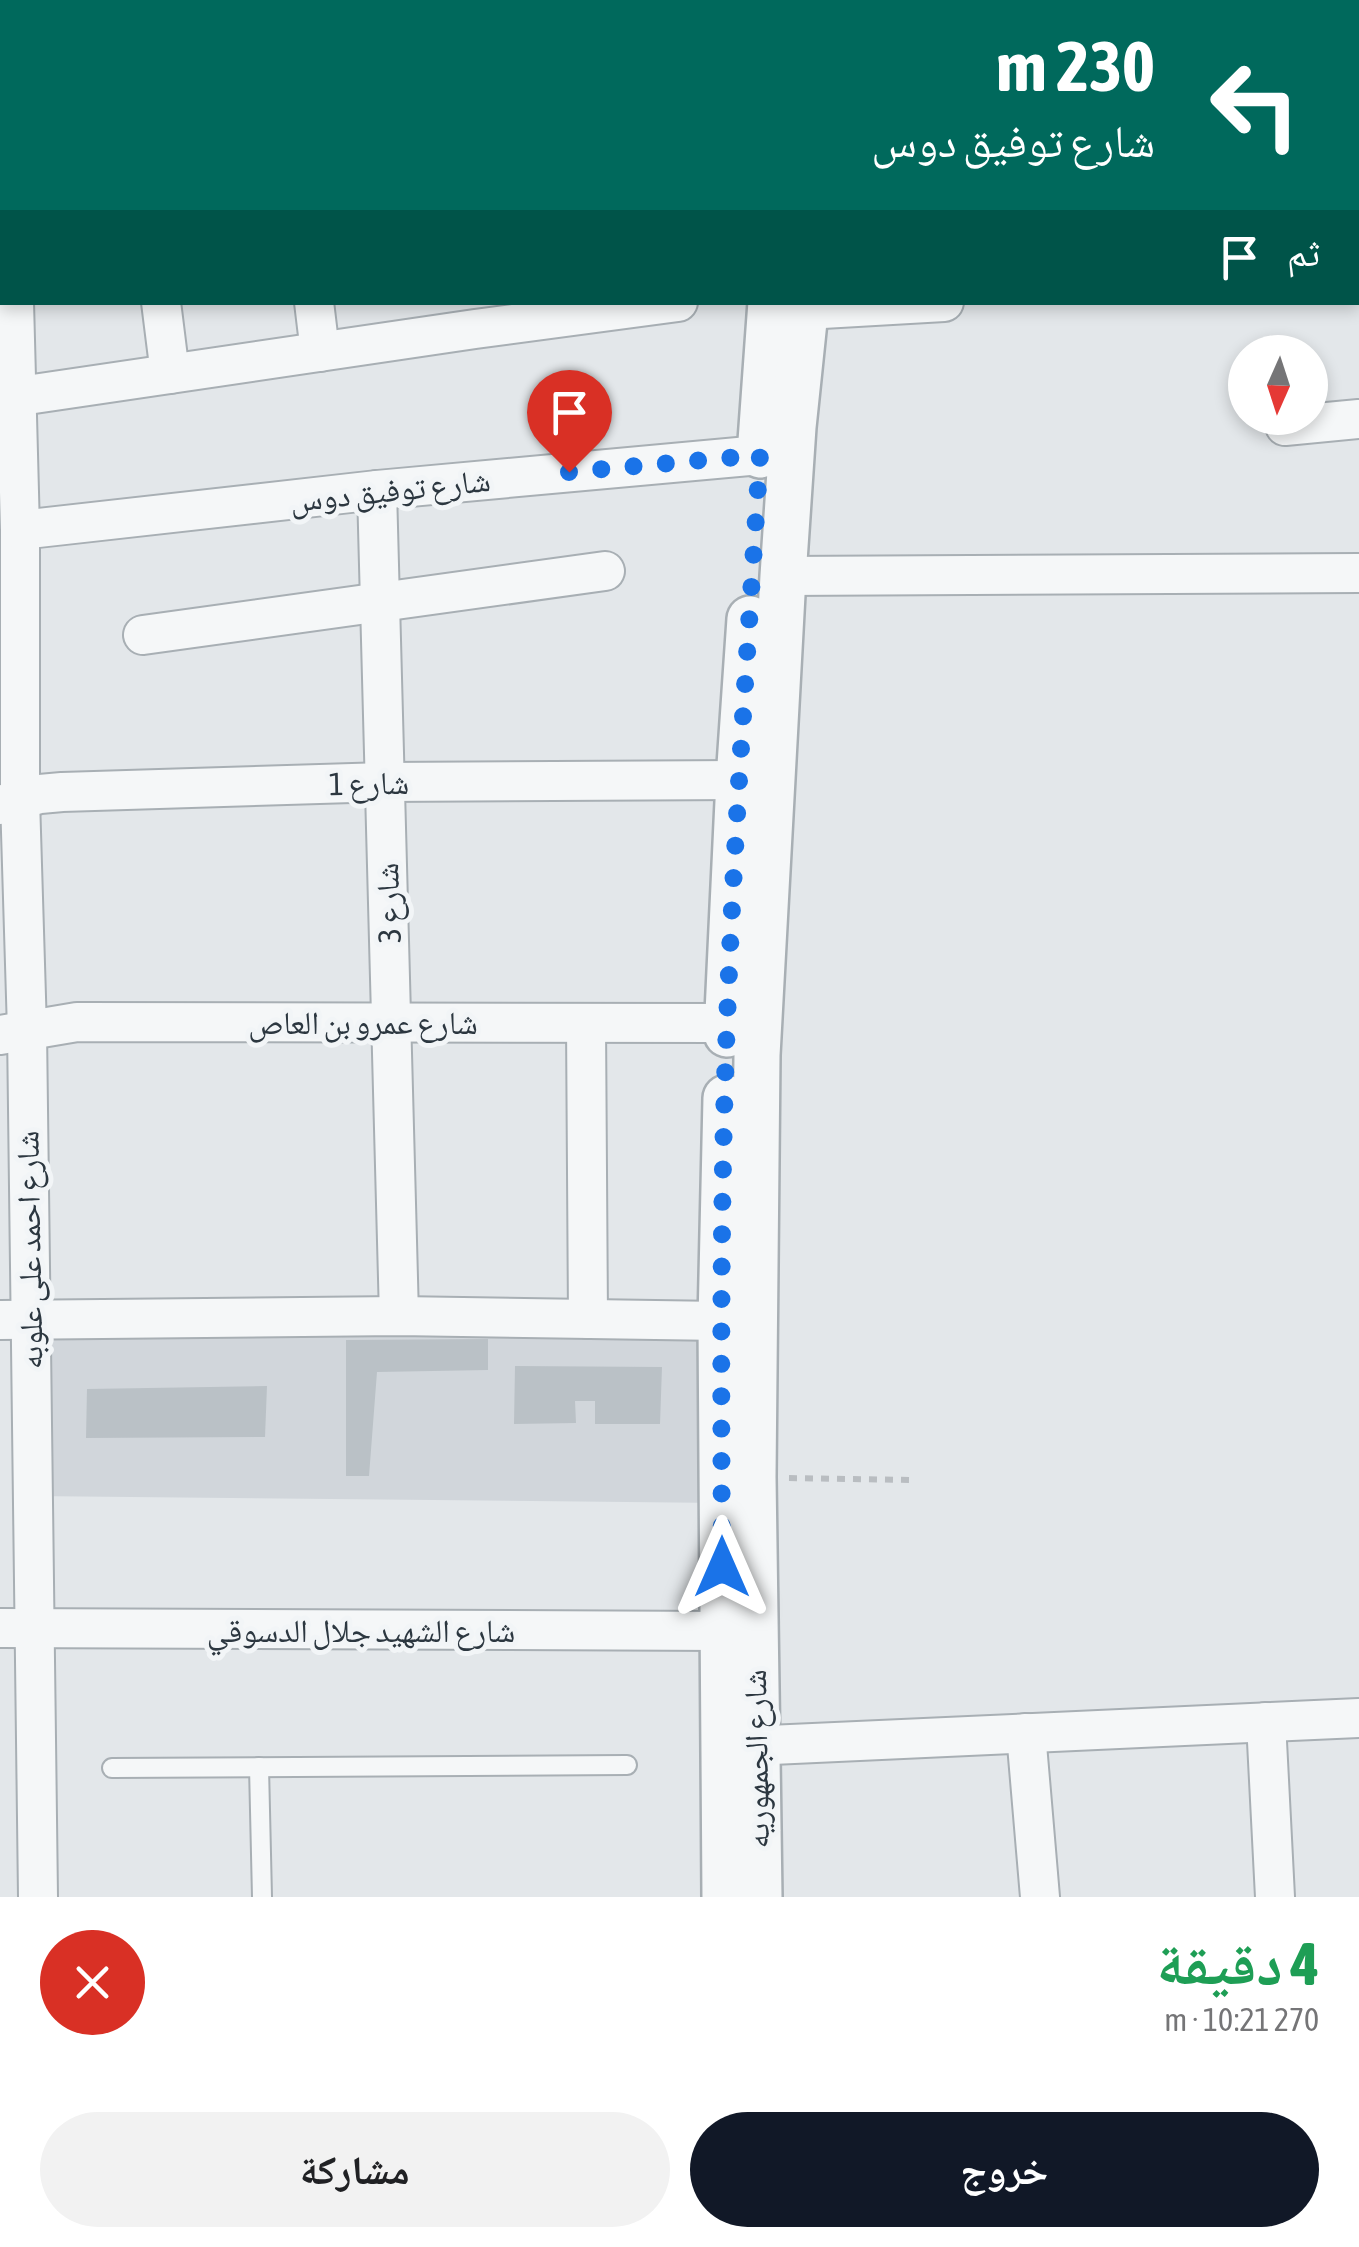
<!DOCTYPE html>
<html lang="ar">
<meta charset="utf-8">
<style>
:root{--surface:#fff;--page:#f2f2f2;--text:#202124;--muted:#757577;--accent:#111827}
body{margin:0;font-family:"Asap Condensed","Noto Naskh Arabic",sans-serif;background:var(--page);color:var(--text);direction:rtl;height:100vh;display:flex;flex-direction:column;font-size:38px;white-space:nowrap}
*{box-sizing:border-box;margin:0}
p{font-size:32px;color:var(--muted)}
.icon{flex:none;width:55px;height:55px;fill:none;stroke:currentColor;stroke-width:2;stroke-linecap:round;stroke-linejoin:round}
.map{position:relative;height:1897px;overflow:hidden;direction:ltr}
.sheet{display:flex;flex-direction:column;background:var(--surface);flex:1}
.sheet>*{flex:none}
.banner{position:absolute;left:0px;top:0px;width:1360px;height:305px;box-shadow:0 5px 15px #0003;direction:rtl;background:#00695c;color:#fff;overflow:hidden}
.needle{width:65px;rotate:183deg}
.fabs{position:absolute;left:1228px;top:335px;display:grid;gap:20px}
.fabs a{display:grid;place-items:center;width:100px;height:100px;border-radius:50%;background:var(--surface);box-shadow:0 5px 15px #0003;font-size:50px}
.pin{position:absolute;display:grid;place-items:center;width:85px;height:85px;color:#fff;margin:-102px -42px;border-radius:50% 50% 50% 0;rotate:-45deg;box-shadow:0 0 10px #0007}
.pin .icon{rotate:45deg}
.me{position:absolute;width:110px;margin:-55px;rotate:0deg;stroke-linejoin:round;filter:drop-shadow(0 0 8px #0008)}
.turn{display:flex;align-items:center;gap:35px;height:210px;padding:0 40px;font-size:45px}
.turn .icon{width:130px;height:130px;stroke-width:2.5}
.turn b{display:block;font-size:70px;line-height:85px}
.then{display:flex;align-items:center;height:95px;padding:0 40px;background:#0003;gap:20px;font-size:38px}
.round{display:grid;place-items:center;flex:none;width:105px;height:105px;border-radius:52px;background:var(--page)}
.headline{display:flex;align-items:center;justify-content:space-between;height:170px;padding:0 40px}
h1{font-size:60px;font-weight:800;line-height:75px;color:#1e9e55}
.primary-button{display:flex;gap:20px;margin-top:auto;padding:20px 40px}
.primary-button a{flex:1;height:115px;border-radius:60px;background:var(--accent);color:#fff;font-size:40px;font-weight:800;line-height:115px;text-align:center}
.primary-button a+a{background:var(--page);color:var(--text)}
.map>svg:first-child{display:block}
.built{fill:#d1d6db}
.building{fill:#bac1c6}
.lines{fill:none;stroke-linecap:round;stroke-linejoin:round}
.service-casing{stroke:#a8afb4;stroke-width:22}
.minor-casing{stroke:#a8afb4;stroke-width:42}
.tertiary-casing{stroke:#a8afb4;stroke-width:50}
.path{stroke:#b9bdc1;stroke-width:6;stroke-dasharray:8 8;stroke-linecap:butt}
.service{stroke:#f5f7f8;stroke-width:18}
.minor{stroke:#f5f7f8;stroke-width:38}
.tertiary{stroke:#f5f7f8;stroke-width:45}
.route{stroke:#1a73e8;stroke-width:18;stroke-dasharray:0 32.4}
.labels{text-anchor:middle;dominant-baseline:central;stroke-width:10;stroke-linejoin:round;paint-order:stroke}
.street-label{font-size:32px;fill:#2c3740;stroke:#f2f5f7}
</style>
<div class="map">
<svg width="1359" height="1897" viewBox="0 0 1359 1897">
<rect width="100%" height="100%" fill="#e3e7ea"/>
<path class="built" d="M30,1319L721,1321L722,1503L31,1496Z"/>
<g class="building">
<path d="M488,1339V1370L377,1372L369,1476H346V1340Z"/>
<path d="M515,1366L662,1367L660,1424H595V1401H575L576,1423L514,1424Z"/>
<path d="M267,1386L265,1437L86,1438L87,1389Z"/>
</g>
<g class="lines">
<g class="service-casing">
<g id="service">
<path d="M259,1767L262,1897"/>
<path d="M112,1768L627,1765"/>
</g>
</g>
<g class="minor-casing">
<g id="minor">
<path d="M477,0L478,2"/>
<path d="M1358,80L1359,79"/>
<path d="M1358,173L1359,193"/>
<path d="M0,179H2"/>
<path d="M1358,275H1359"/>
<path d="M14,302L20,530V799L27,1030L38,1897"/>
<path d="M161,302L170,374"/>
<path d="M314,302L320,352"/>
<path d="M805,310L944,302"/>
<path d="M0,399L475,329L678,302"/>
<path d="M1285,426L1359,419"/>
<path d="M377,490L399,1316"/>
<path d="M20,530L377,490L760,455"/>
<path d="M783,576L1359,573"/>
<path d="M143,635L605,571"/>
<path d="M0,805L40,794L62,792L385,782L739,780"/>
<path d="M586,1023L588,1319"/>
<path d="M0,1035L77,1022L727,1023"/>
<path d="M0,1320L399,1316L721,1321"/>
<path d="M0,1628L722,1631"/>
<path d="M1266,1722L1275,1897"/>
<path d="M1026,1733L1040,1897"/>
<path d="M727,1747L1359,1718"/>
</g>
</g>
<g class="tertiary-casing">
<g id="tertiary">
<path d="M806,2V0"/>
<path d="M843,2V0"/>
<path d="M760,455L771,302"/>
<path d="M727,1034L739,780L750,619"/>
<path d="M725,1897L721,1321L726,1098"/>
<path d="M759,1897L753,1477L757,1055L783,576L793,427L806,302"/>
</g>
</g>
<path class="path" d="M789,1478L911,1480"/>
<use href="#service" class="service"/>
<use href="#minor" class="minor"/>
<use href="#tertiary" class="tertiary"/>
</g>
<g class="lines">
<path class="route" d="M569,472L760,455C748,644 734,833 727,1022C720,1203 721,1385 722,1567"/>
</g>
<g class="labels">
<g class="street-label">
<text transform="translate(390 490) rotate(-6)">شارع توفيق دوس</text>
<text transform="translate(369 783) rotate(-1)">شارع 1</text>
<text transform="translate(388 903) rotate(-92)">شارع 3</text>
<text x="363" y="1022">شارع عمرو بن العاص</text>
<text transform="translate(29 1250) rotate(-91)">شارع احمد على علوبه</text>
<text x="361" y="1630">شارع الشهيد جلال الدسوقي</text>
<text transform="translate(756 1759) rotate(-91)">شارع الجمهوريه</text>
</g>
</g>
</svg>
<div class="fabs">
<a><svg class="needle" viewBox="-14 -14 28 28"><path d="M0-13l5 13h-10z" fill="#e53935"/><path d="M0 13l5-13h-10z" fill="#757577"/></svg></a>
</div>
<div class="pin" style="left:569px;top:472px;background:#d93025"><svg class="icon" aria-label="arrive" viewBox="0 0 24 24"><path d="M6 21V4h12l-3 4 3 4H6"/></svg></div>
<svg class="me" style="left:722px;top:1567px" viewBox="-20 -20 40 40"><path d="M0-17L14 15 0 8-14 15z" fill="#1a73e8" stroke="#fff" stroke-width="4"/></svg>
<div class="banner">
<div class="turn"><svg class="icon" aria-label="left" viewBox="0 0 24 24"><path d="M17 20v-9H6M10 6l-5 5 5 5"/></svg><div><b>230 m</b>شارع توفيق دوس</div></div>
<div class="then">ثم<svg class="icon" aria-label="arrive" viewBox="0 0 24 24"><path d="M6 21V4h12l-3 4 3 4H6"/></svg></div>
</div>
</div>
<section class="sheet">
<div class="headline"><div><h1>4 دقيقة</h1><p>270 m · 10:21</p></div><a class="round" style="background:#d93025;color:#fff"><svg class="icon" aria-label="close" viewBox="0 0 24 24"><path d="M6 6l12 12M18 6L6 18"/></svg></a></div>
<div class="primary-button"><a>خروج</a><a>مشاركة</a></div>
</section>
